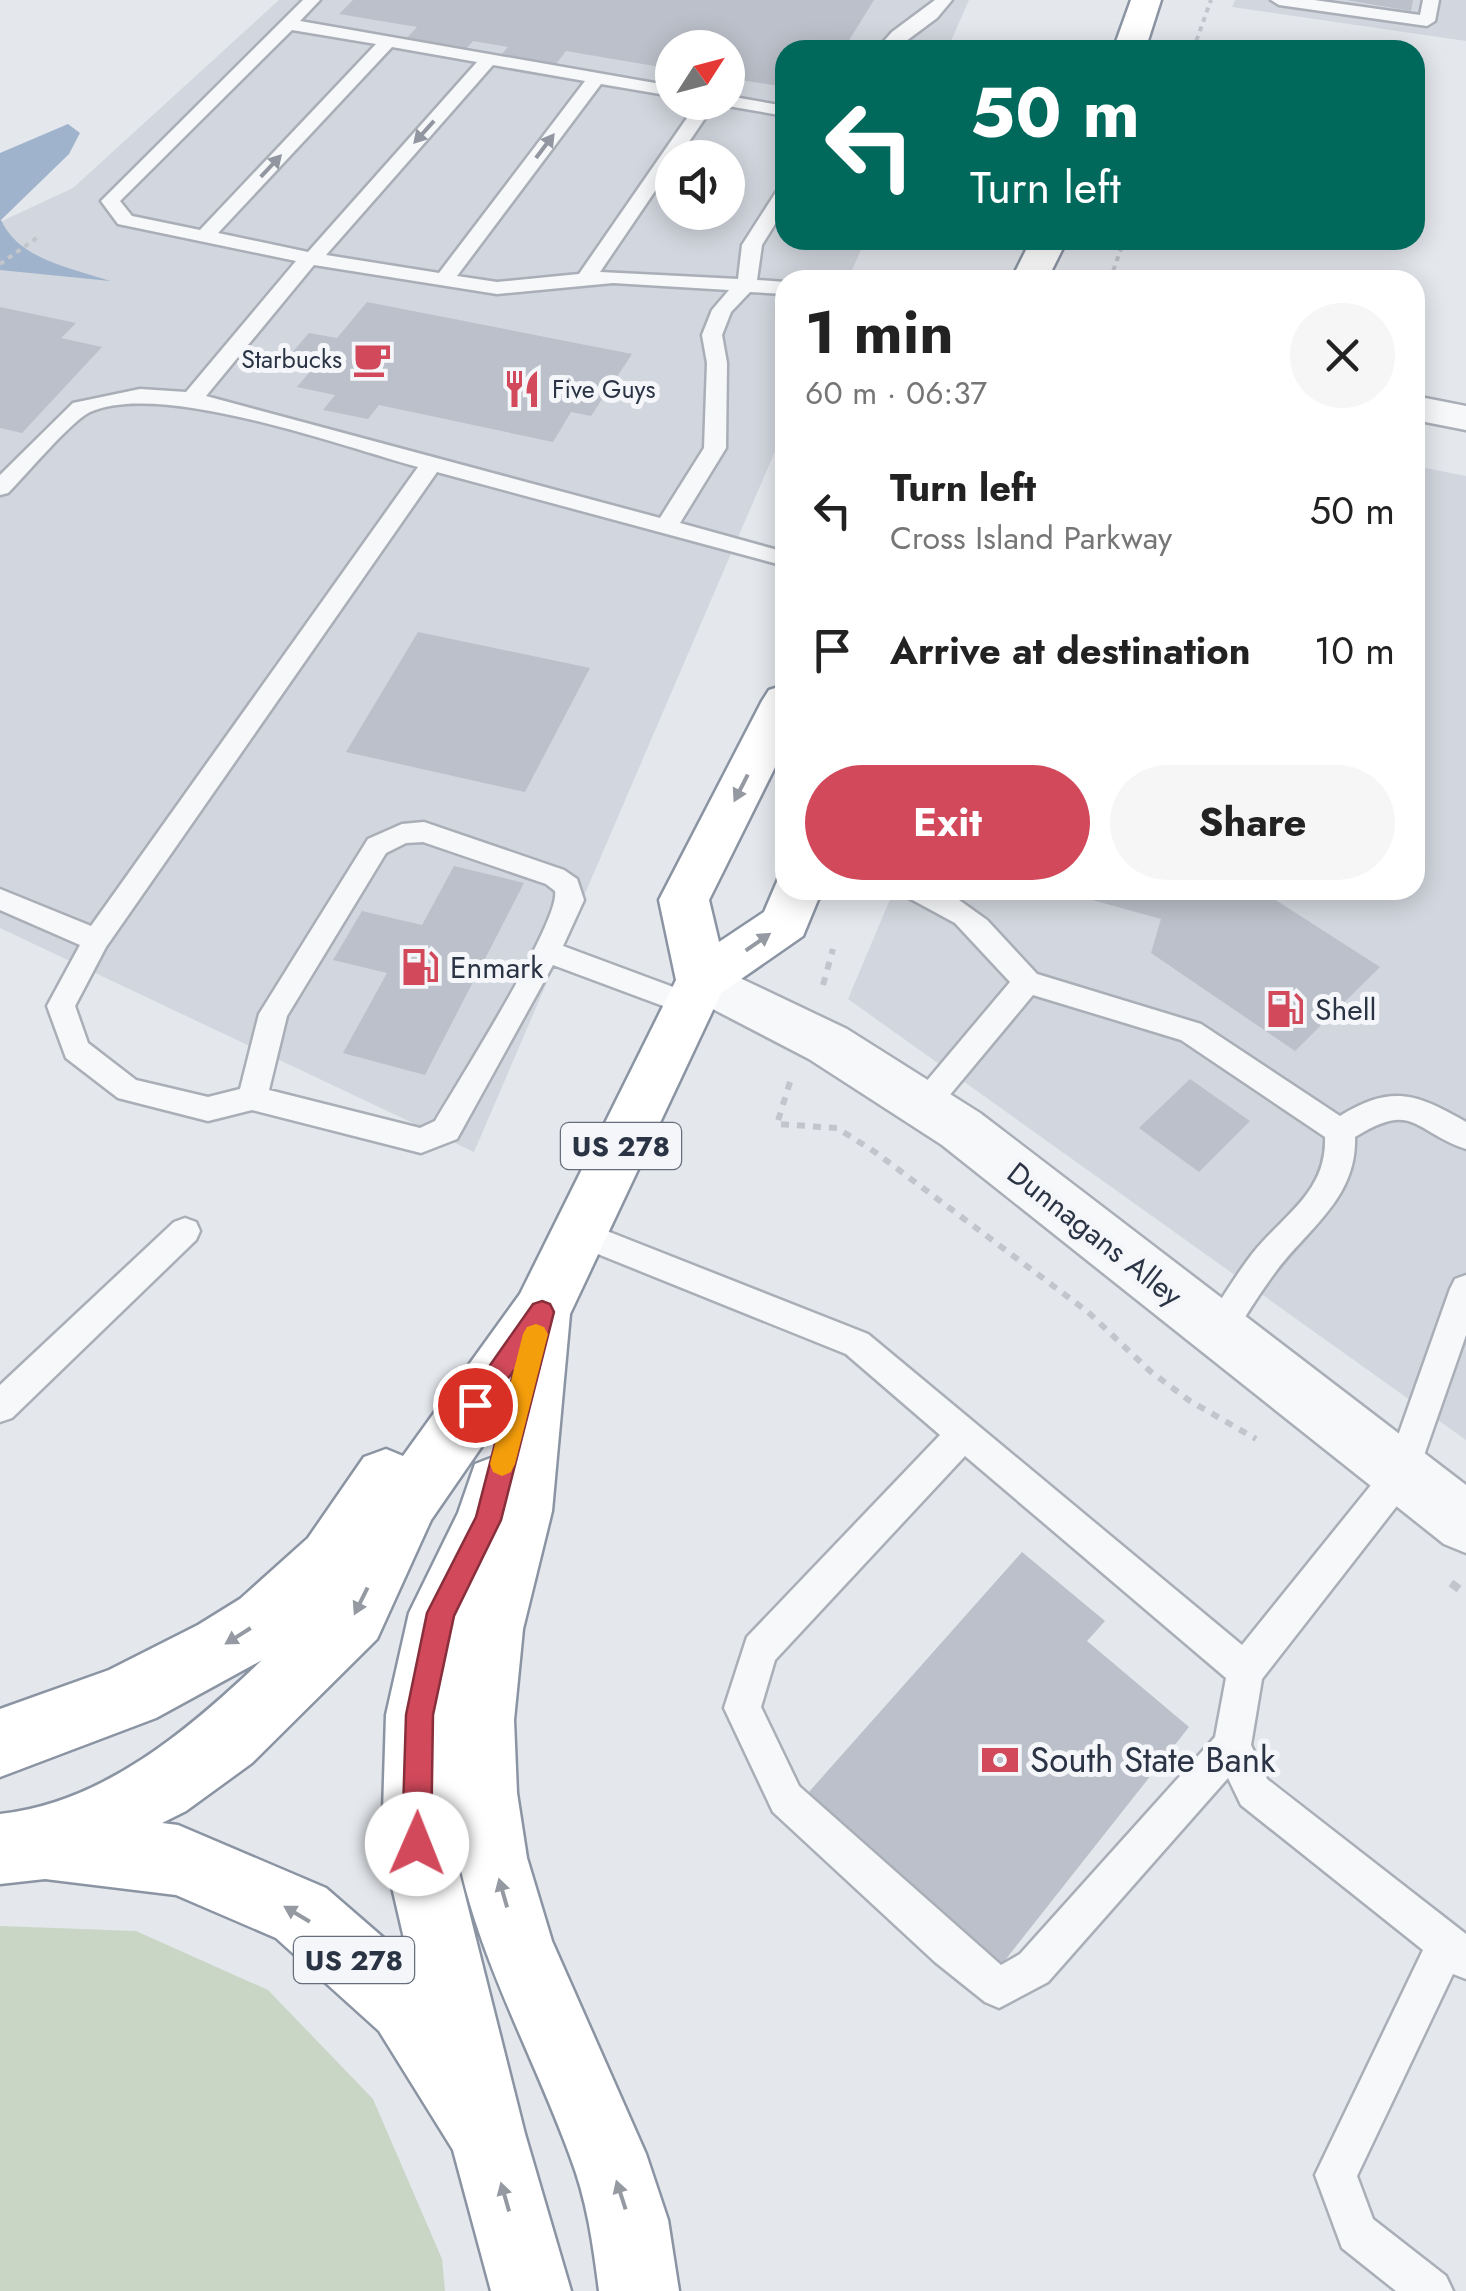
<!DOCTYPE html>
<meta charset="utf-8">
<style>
:root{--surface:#fff;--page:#f6f6f6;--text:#222;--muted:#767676;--accent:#d1495b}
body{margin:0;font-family:Jost,sans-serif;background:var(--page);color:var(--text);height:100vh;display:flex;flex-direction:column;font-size:38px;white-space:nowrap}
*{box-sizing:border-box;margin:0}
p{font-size:32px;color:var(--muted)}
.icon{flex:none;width:55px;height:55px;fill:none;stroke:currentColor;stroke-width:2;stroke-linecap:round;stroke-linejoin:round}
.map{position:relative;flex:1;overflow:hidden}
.panel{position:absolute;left:775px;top:270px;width:650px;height:630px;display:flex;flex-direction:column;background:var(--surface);border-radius:30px;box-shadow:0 5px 25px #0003}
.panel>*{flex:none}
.banner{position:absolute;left:775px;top:40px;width:650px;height:210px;border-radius:30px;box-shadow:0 5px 25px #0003;background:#00695c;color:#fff;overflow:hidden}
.needle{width:65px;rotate:54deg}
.controls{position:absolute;left:655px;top:30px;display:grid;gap:20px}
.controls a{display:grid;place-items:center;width:90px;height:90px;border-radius:50%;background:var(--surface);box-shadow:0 5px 25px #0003;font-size:50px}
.pin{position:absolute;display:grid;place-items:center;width:85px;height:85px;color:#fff;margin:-42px;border:5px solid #fff;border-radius:50%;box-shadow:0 2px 10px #0007}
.me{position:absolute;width:110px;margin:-55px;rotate:1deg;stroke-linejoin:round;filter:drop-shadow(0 0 8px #0008)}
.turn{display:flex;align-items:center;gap:35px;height:210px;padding:0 30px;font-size:45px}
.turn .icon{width:130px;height:130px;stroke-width:2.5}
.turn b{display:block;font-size:70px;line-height:85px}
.round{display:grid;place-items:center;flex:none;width:105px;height:105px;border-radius:52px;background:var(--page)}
.overview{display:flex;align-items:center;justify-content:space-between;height:170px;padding:0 30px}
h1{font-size:60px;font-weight:700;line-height:75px}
.action{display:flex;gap:20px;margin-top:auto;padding:20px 30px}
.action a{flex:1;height:115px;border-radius:60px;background:var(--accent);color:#fff;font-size:40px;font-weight:700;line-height:115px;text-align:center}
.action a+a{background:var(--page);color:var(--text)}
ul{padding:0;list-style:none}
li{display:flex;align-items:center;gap:30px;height:140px;padding:0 30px}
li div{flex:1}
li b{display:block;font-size:38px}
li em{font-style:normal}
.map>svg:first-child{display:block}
.built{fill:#d2d6de;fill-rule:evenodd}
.green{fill:#c9d6c5}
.water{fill:#9fb4cc}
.building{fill:#bbc0ca}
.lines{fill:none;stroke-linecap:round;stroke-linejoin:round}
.lane-casing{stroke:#a9aeb7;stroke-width:5}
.street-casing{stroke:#a9aeb7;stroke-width:5}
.highway-casing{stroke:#8b94a3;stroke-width:5}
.path-far2{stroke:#c2c5cb;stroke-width:4;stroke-dasharray:5 5;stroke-linecap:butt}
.path-far1{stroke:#c2c5cb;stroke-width:6;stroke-dasharray:8 8;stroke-linecap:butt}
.path{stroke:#c2c5cb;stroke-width:8;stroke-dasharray:10 10;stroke-linecap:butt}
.lane{fill:#f7f8fa;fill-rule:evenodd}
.street{fill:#f7f8fa;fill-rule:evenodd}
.highway{fill:#fff;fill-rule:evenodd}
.oneway{fill:#9196a0}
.oneway2{fill:#959aa2}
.route{fill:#d1495b;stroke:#882f3b;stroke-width:2.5}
.slow{fill:#f59e0b}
.labels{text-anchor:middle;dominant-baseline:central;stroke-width:10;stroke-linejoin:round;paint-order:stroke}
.far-poi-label{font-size:25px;fill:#2b3445;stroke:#f4f6f9;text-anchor:end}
.shield{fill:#f4f6f9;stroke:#676e7b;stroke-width:2.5}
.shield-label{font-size:28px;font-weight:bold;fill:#2b3445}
.poi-label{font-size:30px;fill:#2b3445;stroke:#f4f6f9;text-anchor:start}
.street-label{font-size:30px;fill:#2b3445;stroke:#f4f6f9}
.near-poi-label{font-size:35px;fill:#2b3445;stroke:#f4f6f9;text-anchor:start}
</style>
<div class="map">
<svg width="1466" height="2291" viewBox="0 0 1466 2291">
<rect width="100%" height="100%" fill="#e4e7ec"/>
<g class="built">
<path d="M279,0H969L947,50H785V240H865L848,280H785V428L474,1152L0,928V222L73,188ZM672,48H728V102H672ZM672,158H728V212H672Z"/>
<path d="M1235,0H1466V41L1232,7Z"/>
<path d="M1415,466L1466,476V1440L848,999L894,890H1415Z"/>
</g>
<path class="green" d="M0,1926L136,1931L268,1990L373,2099L442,2259L445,2291H0Z"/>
<path class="water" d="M68,124L80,133L69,154L1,220C19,260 72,268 110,281L0,270V153Z"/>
<g class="building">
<path d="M353,0H874L843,50H785V87L728,78V48H672V69L566,51L556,64L501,55L508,47L473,41L464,51L404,41L417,27L339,14Z"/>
<path d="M1346,0H1413L1411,11Z"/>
<path d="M367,302L632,354L591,416L571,412L553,442L379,405L368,419L323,410L335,395L297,387L318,362L289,356L309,333L337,338Z"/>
<path d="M0,307L76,323L61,338L102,347L22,433L0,428Z"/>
<path d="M418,632L590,668L525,792L346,752Z"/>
<path d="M454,866L524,883L425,1075L343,1053L387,973L333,960L362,911L422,925Z"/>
<path d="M1056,890H1260L1380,967L1295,1051L1151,953L1161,919Z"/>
<path d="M1190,1079L1250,1121L1199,1172L1139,1128Z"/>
<path d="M1022,1552L1105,1621L1087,1641L1189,1727L995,1973L808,1793Z"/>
</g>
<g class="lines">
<g class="lane-casing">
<g id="lane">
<path d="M303,0H320L300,21L672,86V96L601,84L457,276L497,282L579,274L698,102H716L678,158H672V166L600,272L738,279L742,245L778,189L785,187V208L762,245L757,280L785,282V294L750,292L731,312L722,335L727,363L726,448L680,523L785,552V566L437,472L106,947L75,1006L88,1043L136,1080L208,1097L240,1089L259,1014L368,839L402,824L424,822L564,870L577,879L584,900L563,946L700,997L704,1005L700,1013L690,1016L553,965L457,1139L421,1153L252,1110L208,1121L118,1098L66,1058L47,1006L80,945L0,910V889L91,926L418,467C341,446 160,380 90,412C71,421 26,475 8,493L0,495V475L73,403L140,389L186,392L296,261L118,224L101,201ZM292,30L376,44L200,230L132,216L120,201ZM392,47L477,62L308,252L218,233ZM493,65L585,81L439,273L326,255ZM314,265L497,294L613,283L729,290L712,310L702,335L707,363L704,448L660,518L206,396ZM423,842L546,884L555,891C561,920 456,1085 435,1121L420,1128L269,1090L287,1016L386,853L406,843Z"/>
<path d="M935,0H952L937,18L894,50H876L892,32Z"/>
<path d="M1271,0H1314L1420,15L1423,0H1439L1435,21L1427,26L1279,5Z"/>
<path d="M728,96L785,106V116L722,105L728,102Z"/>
<path d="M903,890H945L987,920L1037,974L1201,1024L1340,1116C1392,1084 1417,1094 1466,1122V1149C1413,1131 1414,1100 1355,1137C1357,1199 1307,1229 1274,1274C1258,1295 1245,1318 1230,1340L1219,1344L1208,1340L1203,1330L1208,1320C1222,1298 1236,1275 1252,1254C1284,1214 1327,1192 1325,1137L1181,1040L1033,995L934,1114L924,1117L914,1114L909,1105L914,1096L1010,982L955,923L907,897Z"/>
<path d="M185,1218L196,1222L200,1231L196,1240L12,1418L0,1422V1385L174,1222Z"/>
<path d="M579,1220L868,1334L1242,1645L1388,1464L1450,1289L1455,1279L1466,1275V1335L1414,1484L1262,1679L1251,1745L1267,1779L1466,1934V1979L1453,1974L1357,2176L1373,2219L1446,2276L1453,2291H1396L1342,2248L1315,2175L1423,1950L1241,1805L1228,1778L1048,1982L999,2008L985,2002L935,1962L773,1812L724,1708L747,1637L940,1435L846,1354L568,1242L563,1233L568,1224ZM965,1456L1226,1678L1215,1737L1020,1954L1001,1965L799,1786L761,1707L775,1660Z"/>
</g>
</g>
<g class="street-casing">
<g id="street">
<path d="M1415,396L1466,406V430L1415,420Z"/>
<path d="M702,960L847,1029L980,1113L1466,1485V1553L1444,1544L942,1145L809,1059L684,994L676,980L684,966Z"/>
</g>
</g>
<g class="highway-casing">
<g id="highway">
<path d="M1131,0H1161L1145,50H1113Z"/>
<path d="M1031,240H1067L1047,280H1011Z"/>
<path d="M785,685V747L709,900L719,942L764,912L779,877L785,875V890H822L803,936L721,993L570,1314L552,1511L523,1629L514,1720L517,1793L527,1858L552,1941L646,2154L668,2220L679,2291H599C593,2244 587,2200 570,2156C529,2044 468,1941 452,1822V1844L525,2134L571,2291H491L453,2150L379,2031L276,1938L176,1895L45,1879L0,1884V1814C103,1803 189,1730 262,1660L156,1718L0,1777V1709L109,1670L198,1625L240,1599L308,1538L364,1457L386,1449L403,1456L520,1294L676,980L659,900L762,701L769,690ZM500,1420L496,1456L475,1464L458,1513L409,1613L386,1715L382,1844L409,1960L326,1888L178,1825L162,1823L186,1811L252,1763L377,1639L431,1520Z"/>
</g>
</g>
<g class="path-far2">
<path d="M1193,50L1211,0"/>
<path d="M0,264L38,237"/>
<path d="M1110,280L1124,240"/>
</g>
<g class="path-far1">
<path d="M823,985L833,949"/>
<path d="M790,1082L777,1124L837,1128L875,1152L1088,1312L1150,1371L1190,1401L1256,1439"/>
</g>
<path class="path" d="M1451,1583L1466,1594"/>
<use href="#lane" class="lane"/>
<use href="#street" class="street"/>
<use href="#highway" class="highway"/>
</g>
<defs><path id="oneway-solid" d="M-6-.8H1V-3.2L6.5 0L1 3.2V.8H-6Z" transform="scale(2.5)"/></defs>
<g class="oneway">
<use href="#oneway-solid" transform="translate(424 132) rotate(132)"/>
<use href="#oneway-solid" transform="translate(545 146) rotate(-53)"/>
<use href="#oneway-solid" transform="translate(271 166) rotate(-47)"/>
</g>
<g class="oneway2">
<use href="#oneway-solid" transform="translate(741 788) rotate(117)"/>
<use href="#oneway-solid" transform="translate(758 942) rotate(-35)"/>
<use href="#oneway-solid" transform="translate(361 1601) rotate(116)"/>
<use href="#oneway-solid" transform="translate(238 1636) rotate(148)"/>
<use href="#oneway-solid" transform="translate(503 1893) rotate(-106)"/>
<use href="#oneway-solid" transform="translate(297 1914) rotate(-149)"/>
<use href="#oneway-solid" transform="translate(621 2195) rotate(-108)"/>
<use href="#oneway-solid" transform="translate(505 2197) rotate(-106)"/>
</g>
<path class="route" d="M542,1301L550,1304L554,1312L501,1520L454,1616L433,1715L431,1844L427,1854L417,1858L407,1854L402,1844L406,1715L427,1613L476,1517L514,1370L484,1413L475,1417L466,1413L462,1405L533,1304Z"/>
<path class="slow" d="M536,1324L544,1327L548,1334L515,1464L511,1472L502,1476L493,1472L490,1464L523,1334L527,1327Z"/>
<defs>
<g id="cafe-bare" transform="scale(3)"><path d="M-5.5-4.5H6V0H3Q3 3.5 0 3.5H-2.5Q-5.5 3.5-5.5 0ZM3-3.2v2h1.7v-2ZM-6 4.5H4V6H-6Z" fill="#d1495b" stroke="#f4f6f9" stroke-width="2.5" paint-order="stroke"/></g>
<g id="restaurant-bare" transform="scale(3)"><path d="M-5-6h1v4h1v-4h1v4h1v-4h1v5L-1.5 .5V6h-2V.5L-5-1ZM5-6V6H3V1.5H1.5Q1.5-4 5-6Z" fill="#d1495b" stroke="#f4f6f9" stroke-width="2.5" paint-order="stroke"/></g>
<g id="fuel-bare" transform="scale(3)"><path d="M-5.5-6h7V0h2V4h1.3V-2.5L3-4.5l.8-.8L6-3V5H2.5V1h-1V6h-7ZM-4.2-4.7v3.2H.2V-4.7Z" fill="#d1495b" stroke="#f4f6f9" stroke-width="2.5" paint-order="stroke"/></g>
<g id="bank-bare" transform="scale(3)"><path d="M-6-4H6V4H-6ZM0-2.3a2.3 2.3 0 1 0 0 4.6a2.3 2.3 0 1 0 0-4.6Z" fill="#d1495b" stroke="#f4f6f9" stroke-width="2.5" paint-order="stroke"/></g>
</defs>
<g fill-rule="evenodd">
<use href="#cafe-bare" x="372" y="359"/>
<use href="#restaurant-bare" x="522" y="389"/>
<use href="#fuel-bare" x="420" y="967"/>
<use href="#fuel-bare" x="1285" y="1009"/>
<use href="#bank-bare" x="1000" y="1760"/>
</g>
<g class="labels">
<g class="far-poi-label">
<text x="342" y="359">Starbucks</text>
<text x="552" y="389" text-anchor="start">Five Guys</text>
</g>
<g class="shield">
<rect x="561" y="1123" width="120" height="46" rx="8"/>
<rect x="294" y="1937" width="120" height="46" rx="8"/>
</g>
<g class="shield-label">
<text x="621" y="1146">US 278</text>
<text x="354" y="1960">US 278</text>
</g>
<g class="poi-label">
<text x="450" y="967">Enmark</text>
<text x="1315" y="1009">Shell</text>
</g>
<g class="street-label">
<text transform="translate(1095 1234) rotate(38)">Dunnagans Alley</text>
</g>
<g class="near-poi-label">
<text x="1030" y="1760">South State Bank</text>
</g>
</g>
</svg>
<div class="controls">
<a><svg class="needle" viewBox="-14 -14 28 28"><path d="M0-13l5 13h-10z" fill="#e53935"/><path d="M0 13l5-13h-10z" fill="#767676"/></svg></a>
<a><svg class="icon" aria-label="sound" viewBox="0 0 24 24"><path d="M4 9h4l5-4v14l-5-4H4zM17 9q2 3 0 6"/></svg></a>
</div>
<div class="pin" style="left:475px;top:1405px;background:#d93025"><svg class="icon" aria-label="arrive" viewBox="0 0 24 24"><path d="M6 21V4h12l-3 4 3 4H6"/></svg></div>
<svg class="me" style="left:417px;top:1844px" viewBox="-20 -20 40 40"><circle r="19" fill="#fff"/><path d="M0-13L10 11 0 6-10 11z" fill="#d1495b"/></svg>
<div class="banner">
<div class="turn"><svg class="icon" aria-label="left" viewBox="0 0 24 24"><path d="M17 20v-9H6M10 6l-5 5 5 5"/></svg><div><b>50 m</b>Turn left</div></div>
</div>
<section class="panel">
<div class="overview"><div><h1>1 min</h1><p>60 m · 06:37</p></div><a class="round"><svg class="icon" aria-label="close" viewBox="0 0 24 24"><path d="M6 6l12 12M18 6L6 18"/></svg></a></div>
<ul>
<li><svg class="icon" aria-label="left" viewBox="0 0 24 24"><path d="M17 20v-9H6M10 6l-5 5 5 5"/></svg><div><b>Turn left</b><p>Cross Island Parkway</p></div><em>50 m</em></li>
<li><svg class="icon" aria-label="arrive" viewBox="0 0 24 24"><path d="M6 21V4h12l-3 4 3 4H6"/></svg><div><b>Arrive at destination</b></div><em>10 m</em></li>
</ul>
<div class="action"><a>Exit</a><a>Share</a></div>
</section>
</div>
